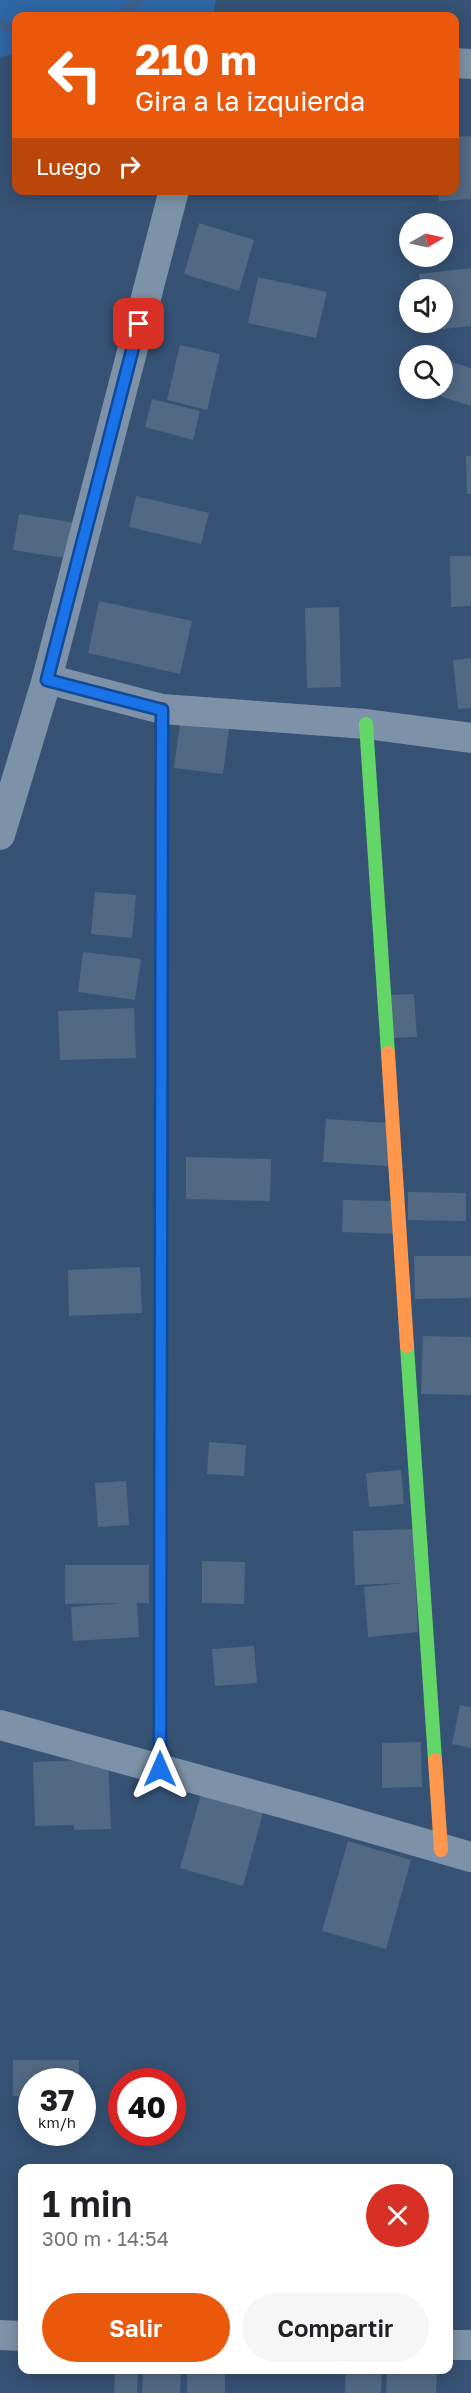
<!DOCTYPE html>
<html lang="es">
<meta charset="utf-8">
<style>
:root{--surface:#fff;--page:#f6f6f6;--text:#202124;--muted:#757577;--accent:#ea580c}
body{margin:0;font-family:"Golos Text",sans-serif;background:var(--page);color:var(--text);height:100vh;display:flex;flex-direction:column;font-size:22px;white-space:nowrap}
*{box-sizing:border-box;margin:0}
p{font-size:20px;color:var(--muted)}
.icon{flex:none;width:33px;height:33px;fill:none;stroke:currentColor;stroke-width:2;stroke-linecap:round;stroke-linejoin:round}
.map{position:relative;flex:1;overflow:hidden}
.details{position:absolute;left:18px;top:2164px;width:435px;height:210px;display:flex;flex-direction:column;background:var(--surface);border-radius:12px;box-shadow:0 3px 15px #0003}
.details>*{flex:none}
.banner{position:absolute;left:12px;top:12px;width:447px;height:183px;border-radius:12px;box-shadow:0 3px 15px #0003;background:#ea580c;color:#fff;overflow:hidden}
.needle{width:39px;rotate:81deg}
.fabs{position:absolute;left:399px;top:213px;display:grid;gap:12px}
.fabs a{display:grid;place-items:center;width:54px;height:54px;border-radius:50%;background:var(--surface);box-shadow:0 3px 15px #0003;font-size:30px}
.speed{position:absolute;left:18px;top:2068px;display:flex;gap:12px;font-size:30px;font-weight:700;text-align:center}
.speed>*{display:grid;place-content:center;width:78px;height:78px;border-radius:50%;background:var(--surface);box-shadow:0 3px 15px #0003;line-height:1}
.speed small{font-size:15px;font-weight:400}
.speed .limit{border:9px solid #d22;background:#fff;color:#111}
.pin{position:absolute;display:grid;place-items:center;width:51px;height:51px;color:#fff;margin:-26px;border-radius:12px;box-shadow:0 3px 9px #0006}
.me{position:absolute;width:66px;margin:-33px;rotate:0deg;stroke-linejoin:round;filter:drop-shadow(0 0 4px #0008)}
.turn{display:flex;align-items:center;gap:21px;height:126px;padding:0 24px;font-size:27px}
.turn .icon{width:78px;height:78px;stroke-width:2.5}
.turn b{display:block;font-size:42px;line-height:51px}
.then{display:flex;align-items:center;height:57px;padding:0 24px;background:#0003;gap:12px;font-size:22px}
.round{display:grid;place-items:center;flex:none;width:63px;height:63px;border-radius:32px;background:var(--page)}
.headline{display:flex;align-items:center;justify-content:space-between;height:102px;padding:0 24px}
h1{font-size:36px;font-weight:600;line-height:45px}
.button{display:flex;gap:12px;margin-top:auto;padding:12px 24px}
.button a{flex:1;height:69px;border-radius:36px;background:var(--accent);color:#fff;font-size:24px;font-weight:600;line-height:69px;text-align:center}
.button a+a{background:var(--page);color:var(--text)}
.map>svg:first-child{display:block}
.green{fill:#2f66a5}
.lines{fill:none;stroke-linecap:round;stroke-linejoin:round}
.stream{stroke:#3b618d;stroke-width:10}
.building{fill:#526984}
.street{stroke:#7d92a8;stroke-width:30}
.fast{stroke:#63d668;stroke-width:14}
.slow{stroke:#ff974d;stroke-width:14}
.jam{stroke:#b3261e;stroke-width:14}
.route-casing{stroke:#114b97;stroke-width:15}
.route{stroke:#1a73e8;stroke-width:10}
</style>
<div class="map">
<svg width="471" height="2393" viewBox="0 0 471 2393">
<rect width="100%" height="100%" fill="#365274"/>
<path class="green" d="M0,0H216L213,16H16V54L0,57Z"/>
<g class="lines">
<g class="stream">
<path d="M117,16L139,0"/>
<path d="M0,25L16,28"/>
</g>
</g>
<g class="building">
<path d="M471,136V199L439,201L438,190H454V137Z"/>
<path d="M199,223L254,240L239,291L184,274Z"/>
<path d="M471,268V326L426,331L425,322H442V290H421L419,274Z"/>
<path d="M258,277L327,292L316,338L248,323Z"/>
<path d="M180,345L220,354L207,410L167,400Z"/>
<path d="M442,359L471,368V406L424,391V388H442Z"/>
<path d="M152,399L200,411L193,440L145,427Z"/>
<path d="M466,456H471V494H467Z"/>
<path d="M136,496L209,513L201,544L129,527Z"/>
<path d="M19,514L78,523L72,559L13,550Z"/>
<path d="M450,556H471V606L451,607Z"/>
<path d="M99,601L192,621L180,674L88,653Z"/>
<path d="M339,607L341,687L307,688L305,608Z"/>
<path d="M471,658V708L458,709L453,660Z"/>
<path d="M181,716L230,722L223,774L174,768Z"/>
<path d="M95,892L136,895L132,938L91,934Z"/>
<path d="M83,952L141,959L135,1000L78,992Z"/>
<path d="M414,994L417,1037L392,1038L390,995Z"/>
<path d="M134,1008L136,1058L60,1060L58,1011Z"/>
<path d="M326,1119L391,1123L388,1166L323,1162Z"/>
<path d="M186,1157L271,1159L270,1201L186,1199Z"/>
<path d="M408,1192L466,1193V1221L408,1220Z"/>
<path d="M343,1200L395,1201V1234L342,1232Z"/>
<path d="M414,1256H471V1298L415,1299Z"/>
<path d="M140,1267L142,1313L69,1316L68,1270Z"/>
<path d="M423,1336L471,1337V1395L421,1394Z"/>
<path d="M209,1442L246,1445L244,1476L207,1474Z"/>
<path d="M401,1470L404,1504L369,1507L366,1473Z"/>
<path d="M126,1481L129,1525L98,1527L95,1483Z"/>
<path d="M413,1529L418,1632L368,1637L364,1587L403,1583L355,1585L353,1531Z"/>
<path d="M202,1561L245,1562L244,1604L202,1603Z"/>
<path d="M65,1565H149V1603H137L139,1637L73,1641L71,1607L120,1603L65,1604Z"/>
<path d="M254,1646L257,1683L215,1686L212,1649Z"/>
<path d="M460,1705L471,1707V1748L452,1744Z"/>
<path d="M421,1742L422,1787L382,1788V1743Z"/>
<path d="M108,1759L111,1829L74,1830V1825L35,1826L33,1762Z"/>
<path d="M204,1784L266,1802L243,1886L180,1868Z"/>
<path d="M348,1841L411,1860L386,1949L322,1931Z"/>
<path d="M13,2060H79V2082H32V2096H13Z"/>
<path d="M115,2370H138L137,2393H114Z"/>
<path d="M143,2370H181L180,2393H142Z"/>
<rect x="187" y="2370" width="38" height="23"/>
<path d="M346,2370H382L381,2393H345Z"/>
<path d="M387,2370H437L436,2393H386Z"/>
</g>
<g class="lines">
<g class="street">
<path d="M454,63L471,64"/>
<path d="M47,679L162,709L366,724L471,738"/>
<path d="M0,835L47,679L174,190"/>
<path d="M0,1725L319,1813L471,1857"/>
<path d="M0,2335L22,2336"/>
<path d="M448,2345H471"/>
</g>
<g class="fast">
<path d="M366,724L388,1053"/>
<path d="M407,1346L435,1760"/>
</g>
<g class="slow">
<path d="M388,1053L407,1346"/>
<path d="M161,1329V992"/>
<path d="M435,1760L441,1850"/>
</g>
<g class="jam">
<path d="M161,992L162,709"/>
<path d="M160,1769L161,1329"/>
</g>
</g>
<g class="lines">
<g class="route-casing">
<path id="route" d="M139,324L47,680L162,710L160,1769"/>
</g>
<use href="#route" class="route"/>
</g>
</svg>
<div class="fabs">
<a><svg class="needle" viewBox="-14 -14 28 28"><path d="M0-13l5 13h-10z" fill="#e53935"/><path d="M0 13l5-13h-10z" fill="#757577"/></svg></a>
<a><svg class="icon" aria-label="sound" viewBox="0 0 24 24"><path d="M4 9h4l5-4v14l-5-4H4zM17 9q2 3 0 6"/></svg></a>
<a><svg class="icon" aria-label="search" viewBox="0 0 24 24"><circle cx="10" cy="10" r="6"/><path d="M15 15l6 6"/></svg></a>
</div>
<div class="speed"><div>37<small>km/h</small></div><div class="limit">40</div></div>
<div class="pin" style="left:139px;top:324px;background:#d93025"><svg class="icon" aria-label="arrive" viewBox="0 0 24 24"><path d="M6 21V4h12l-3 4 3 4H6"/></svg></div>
<svg class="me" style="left:160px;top:1769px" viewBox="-20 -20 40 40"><path d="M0-17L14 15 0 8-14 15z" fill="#1a73e8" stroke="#fff" stroke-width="4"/></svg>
<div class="banner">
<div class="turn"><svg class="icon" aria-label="left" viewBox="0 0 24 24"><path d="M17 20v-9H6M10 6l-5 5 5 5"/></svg><div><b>210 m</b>Gira a la izquierda</div></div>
<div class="then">Luego<svg class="icon" aria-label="right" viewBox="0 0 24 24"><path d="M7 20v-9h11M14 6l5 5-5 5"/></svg></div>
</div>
<section class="details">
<div class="headline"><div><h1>1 min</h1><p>300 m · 14:54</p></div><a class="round" style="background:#d93025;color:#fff"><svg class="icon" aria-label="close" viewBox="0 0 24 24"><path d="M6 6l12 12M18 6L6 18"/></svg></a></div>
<div class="button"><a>Salir</a><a>Compartir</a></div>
</section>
</div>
